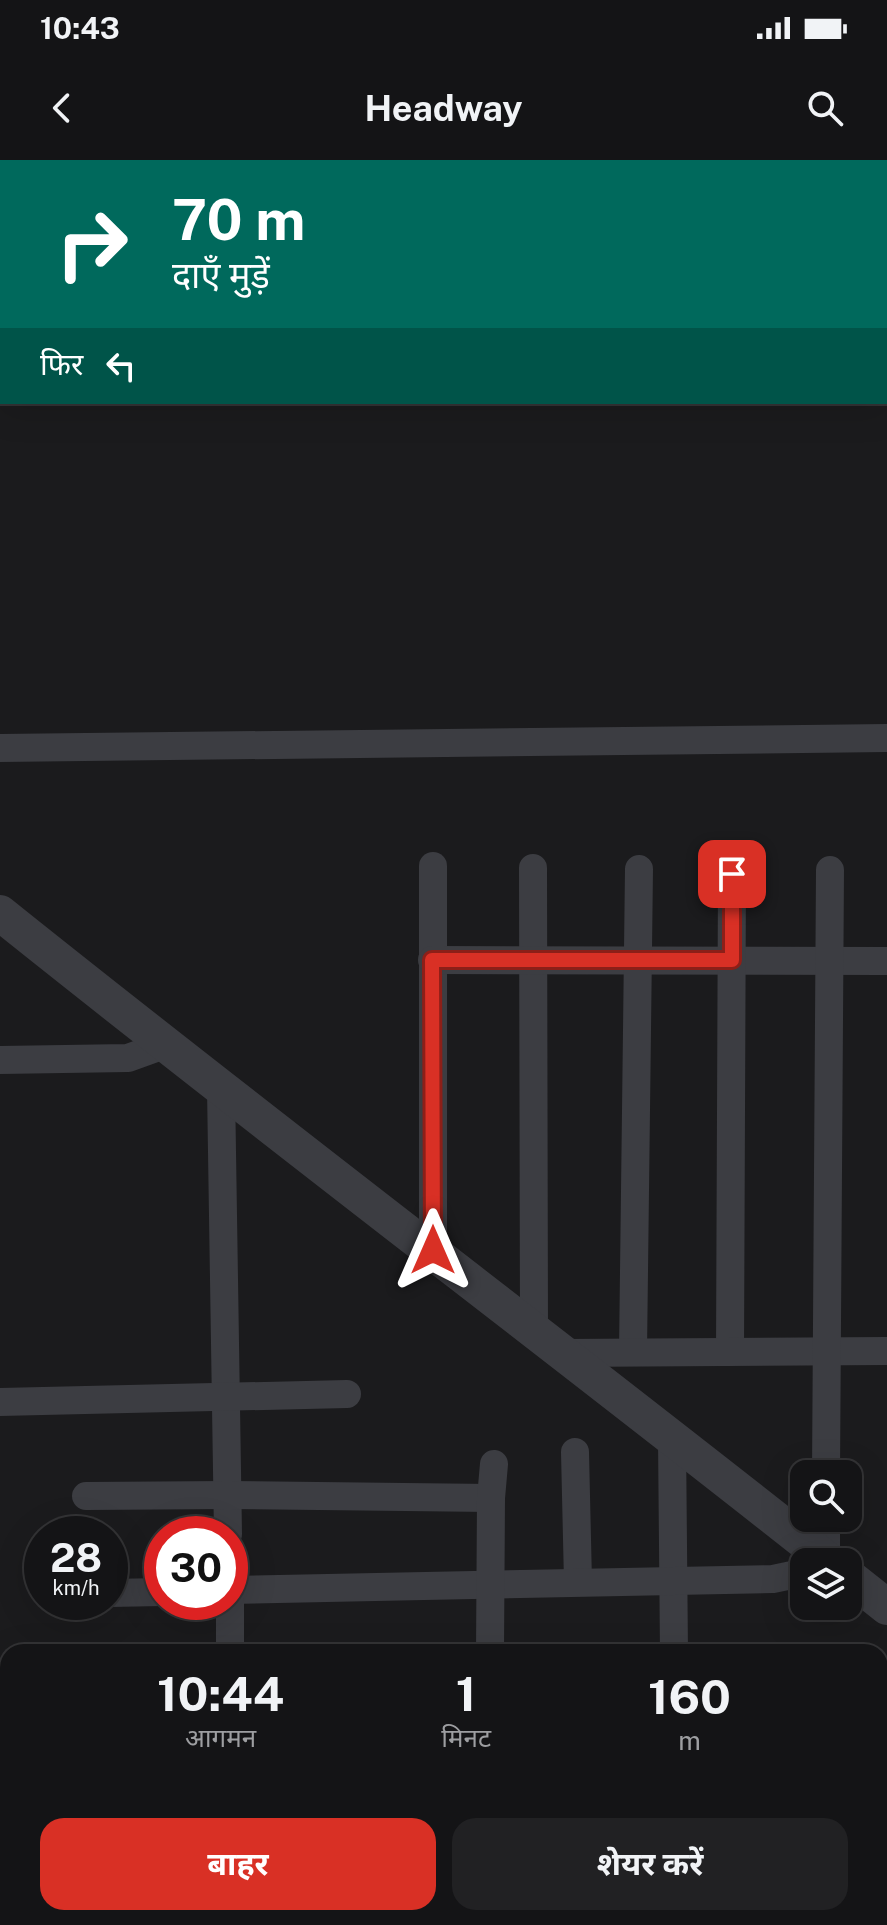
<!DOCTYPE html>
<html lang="hi">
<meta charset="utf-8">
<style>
:root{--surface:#141416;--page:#212123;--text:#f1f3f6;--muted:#9d9ea1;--line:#333335;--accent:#d93025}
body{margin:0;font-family:"Public Sans","Noto Sans Devanagari",sans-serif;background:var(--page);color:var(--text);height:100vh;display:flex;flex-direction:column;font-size:30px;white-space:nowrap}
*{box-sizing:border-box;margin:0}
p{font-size:26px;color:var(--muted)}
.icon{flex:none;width:44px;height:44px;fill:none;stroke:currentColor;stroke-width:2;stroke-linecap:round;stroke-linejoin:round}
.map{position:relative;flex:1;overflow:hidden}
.drawer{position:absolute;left:0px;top:1484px;width:888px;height:282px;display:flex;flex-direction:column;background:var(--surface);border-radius:24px 24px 0 0;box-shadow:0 8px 32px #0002,0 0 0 2px var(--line)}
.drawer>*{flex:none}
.banner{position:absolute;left:0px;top:0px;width:888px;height:244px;box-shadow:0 8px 32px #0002,0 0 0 2px var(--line);background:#00695c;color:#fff;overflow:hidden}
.tools{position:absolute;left:790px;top:1300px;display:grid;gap:16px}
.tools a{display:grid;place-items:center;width:72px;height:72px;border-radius:16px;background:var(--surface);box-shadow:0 8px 32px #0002,0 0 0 2px var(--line);font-size:40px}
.speed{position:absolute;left:24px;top:1356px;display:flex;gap:16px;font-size:40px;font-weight:700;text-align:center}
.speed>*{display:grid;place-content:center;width:104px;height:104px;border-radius:50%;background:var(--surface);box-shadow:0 8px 32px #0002,0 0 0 2px var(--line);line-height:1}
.speed small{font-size:20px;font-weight:400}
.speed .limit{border:12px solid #d22;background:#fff;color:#111}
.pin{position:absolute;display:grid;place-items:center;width:68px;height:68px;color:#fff;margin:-34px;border-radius:16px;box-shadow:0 4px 12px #0006}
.me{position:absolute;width:88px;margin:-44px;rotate:0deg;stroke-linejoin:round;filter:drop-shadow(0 0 6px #0008)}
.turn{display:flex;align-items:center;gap:28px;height:168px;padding:0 40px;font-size:36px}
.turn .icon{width:104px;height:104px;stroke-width:2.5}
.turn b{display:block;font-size:56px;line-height:68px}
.then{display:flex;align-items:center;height:76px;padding:0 40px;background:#0003;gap:16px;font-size:30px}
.eta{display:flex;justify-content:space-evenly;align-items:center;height:136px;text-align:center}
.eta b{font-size:48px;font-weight:700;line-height:56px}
.cta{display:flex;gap:16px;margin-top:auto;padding:16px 40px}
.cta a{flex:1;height:92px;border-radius:24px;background:var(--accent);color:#fff;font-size:32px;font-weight:700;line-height:92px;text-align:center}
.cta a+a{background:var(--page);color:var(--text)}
.status{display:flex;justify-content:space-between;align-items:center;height:56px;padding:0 40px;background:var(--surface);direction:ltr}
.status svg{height:22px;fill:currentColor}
header{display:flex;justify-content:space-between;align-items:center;height:104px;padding:0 40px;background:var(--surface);font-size:36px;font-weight:700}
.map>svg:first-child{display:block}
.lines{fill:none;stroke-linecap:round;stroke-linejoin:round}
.minor{stroke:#3c3d42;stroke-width:28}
.tertiary{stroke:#3c3d42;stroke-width:36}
.route-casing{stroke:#8d1f18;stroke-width:20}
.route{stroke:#d93025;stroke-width:14}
</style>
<div class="status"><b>10:43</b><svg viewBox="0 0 49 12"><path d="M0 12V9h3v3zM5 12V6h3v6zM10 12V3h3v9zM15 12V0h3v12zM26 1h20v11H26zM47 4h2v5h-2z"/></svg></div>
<header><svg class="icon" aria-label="back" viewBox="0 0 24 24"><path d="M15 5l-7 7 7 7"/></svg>Headway<svg class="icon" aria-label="search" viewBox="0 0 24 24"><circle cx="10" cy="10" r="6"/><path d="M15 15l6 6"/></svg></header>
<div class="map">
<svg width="887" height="1765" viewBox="0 0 887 1765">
<rect width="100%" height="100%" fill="#1b1b1d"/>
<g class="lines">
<g class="minor">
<path d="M253,0V2"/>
<path d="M644,2V0"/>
<path d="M0,56H2"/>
<path d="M886,139H887"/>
<path d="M0,588L887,578"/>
<path d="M433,706V1090"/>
<path d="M533,708L534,1170"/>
<path d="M432,800L887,801"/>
<path d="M0,900L128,898L164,885"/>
<path d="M221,928L228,1374"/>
<path d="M633,1192L639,709"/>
<path d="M730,1192L732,714"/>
<path d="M564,1193L887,1191"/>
<path d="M0,1242L347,1234"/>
<path d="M672,1278L674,1492"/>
<path d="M575,1292L578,1422"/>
<path d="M826,1314L830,710"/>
<path d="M86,1336L228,1335L491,1338"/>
<path d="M819,1402L826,1399V1358"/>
<path d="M230,1430L773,1419L792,1415L804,1409"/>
<path d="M110,1433L162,1432"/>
<path d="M230,1442V1492"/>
<path d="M490,1492L491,1338L494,1304"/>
<path d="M0,1549H8"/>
<path d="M0,1638L8,1637"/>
<path d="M0,1724H8"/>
<path d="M235,1758V1765"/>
<path d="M489,1758V1765"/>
<path d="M676,1758V1765"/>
<path d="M855,1758V1765"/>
<path d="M588,1765V1758"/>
</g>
<g class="tertiary">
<path d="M0,753C274,973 555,1184 830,1402"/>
<path d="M848,1416L887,1447"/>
</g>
</g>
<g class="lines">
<g class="route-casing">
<path id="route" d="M433,1090L432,800H732V714"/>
</g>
<use href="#route" class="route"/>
</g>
</svg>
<div class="tools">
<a><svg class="icon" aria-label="search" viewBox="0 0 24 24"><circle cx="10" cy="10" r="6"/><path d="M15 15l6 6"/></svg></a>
<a><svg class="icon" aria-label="layers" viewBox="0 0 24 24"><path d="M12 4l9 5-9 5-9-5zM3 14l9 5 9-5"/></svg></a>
</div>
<div class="speed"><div>28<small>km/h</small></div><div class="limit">30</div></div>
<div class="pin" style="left:732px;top:714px;background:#d93025"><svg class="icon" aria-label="arrive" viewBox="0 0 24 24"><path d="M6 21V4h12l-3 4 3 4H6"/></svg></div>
<svg class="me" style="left:433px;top:1090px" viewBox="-20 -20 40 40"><path d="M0-17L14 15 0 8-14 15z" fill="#d93025" stroke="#fff" stroke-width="4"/></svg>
<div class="banner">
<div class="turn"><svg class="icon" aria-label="right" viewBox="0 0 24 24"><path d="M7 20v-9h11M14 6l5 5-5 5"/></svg><div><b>70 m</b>दाएँ मुड़ें</div></div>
<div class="then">फिर<svg class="icon" aria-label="left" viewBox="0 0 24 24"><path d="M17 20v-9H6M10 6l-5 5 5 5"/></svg></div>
</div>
<section class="drawer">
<div class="eta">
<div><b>10:44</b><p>आगमन</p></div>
<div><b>1</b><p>मिनट</p></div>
<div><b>160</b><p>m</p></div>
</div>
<div class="cta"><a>बाहर</a><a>शेयर करें</a></div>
</section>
</div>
